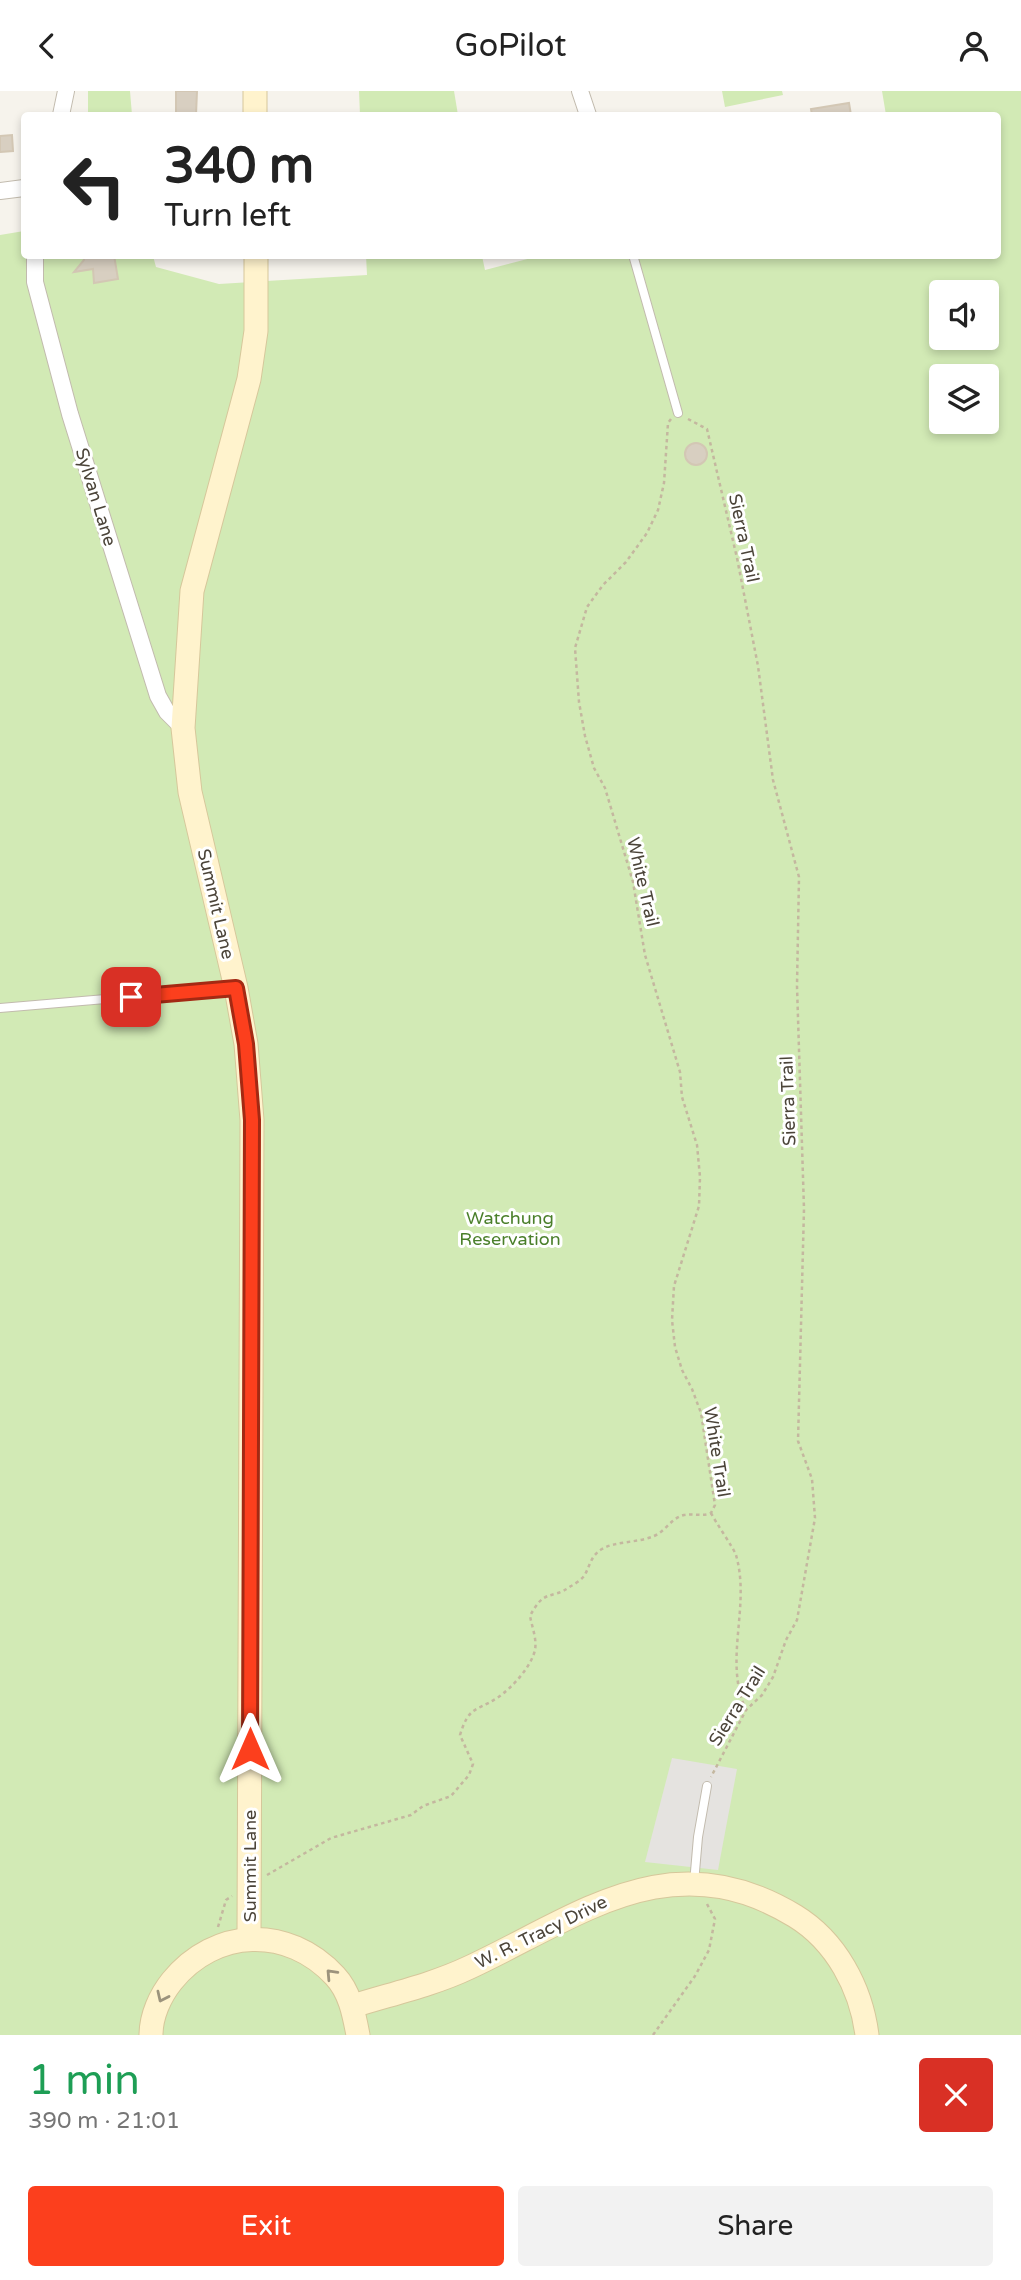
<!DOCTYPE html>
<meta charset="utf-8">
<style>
:root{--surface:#fff;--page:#f2f2f2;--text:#222;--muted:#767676;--accent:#fc3f1d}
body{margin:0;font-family:"Varela Round",sans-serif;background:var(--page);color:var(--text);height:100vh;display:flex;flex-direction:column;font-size:26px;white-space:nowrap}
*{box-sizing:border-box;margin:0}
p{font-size:23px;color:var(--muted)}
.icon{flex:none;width:38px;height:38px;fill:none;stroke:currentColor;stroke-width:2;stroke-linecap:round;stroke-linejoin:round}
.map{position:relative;height:1944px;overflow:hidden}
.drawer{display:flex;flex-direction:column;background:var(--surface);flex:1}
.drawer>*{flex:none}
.guide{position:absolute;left:21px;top:21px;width:980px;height:147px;border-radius:7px;box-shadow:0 4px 10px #0003;background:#fff;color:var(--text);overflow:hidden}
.buttons{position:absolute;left:929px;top:189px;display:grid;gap:14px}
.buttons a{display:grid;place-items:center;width:70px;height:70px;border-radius:7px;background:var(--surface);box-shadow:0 4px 10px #0003;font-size:35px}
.pin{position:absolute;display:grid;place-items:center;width:60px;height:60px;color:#fff;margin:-30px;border-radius:14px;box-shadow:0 4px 10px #0006}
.me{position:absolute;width:77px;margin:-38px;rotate:0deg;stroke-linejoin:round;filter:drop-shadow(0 0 5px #0008)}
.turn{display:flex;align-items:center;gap:24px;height:147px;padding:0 28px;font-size:32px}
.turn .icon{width:91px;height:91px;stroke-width:2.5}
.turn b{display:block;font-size:49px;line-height:60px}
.round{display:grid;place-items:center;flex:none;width:74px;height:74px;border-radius:7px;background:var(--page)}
.overview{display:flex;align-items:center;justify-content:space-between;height:119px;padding:0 28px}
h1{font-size:42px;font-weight:600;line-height:52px;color:#1e9e55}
.primary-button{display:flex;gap:14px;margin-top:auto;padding:14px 28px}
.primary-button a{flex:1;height:80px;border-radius:7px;background:var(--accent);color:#fff;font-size:28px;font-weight:600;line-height:80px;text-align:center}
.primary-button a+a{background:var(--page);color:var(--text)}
header{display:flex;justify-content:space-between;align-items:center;height:91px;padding:0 28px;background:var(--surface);font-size:32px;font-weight:600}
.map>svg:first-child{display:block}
.green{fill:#d2eab5;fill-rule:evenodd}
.parking{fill:#e5e3e0}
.building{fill:#d8cfc1;stroke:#d3c7b4;stroke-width:2}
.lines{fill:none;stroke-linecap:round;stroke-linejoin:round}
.lane-casing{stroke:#c2bbae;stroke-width:10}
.street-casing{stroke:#c2bbae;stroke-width:18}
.secondary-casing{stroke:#d6c79b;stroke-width:25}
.path{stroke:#c4b79f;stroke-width:2.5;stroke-dasharray:3.5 3.5;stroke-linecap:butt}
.lane{stroke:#fff;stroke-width:8}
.street{stroke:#fff;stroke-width:16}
.secondary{stroke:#fff3cd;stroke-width:23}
.oneway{stroke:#9c937c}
.route-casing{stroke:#a42913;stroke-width:18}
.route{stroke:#fc3f1d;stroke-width:12}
.labels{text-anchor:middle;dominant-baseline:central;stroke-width:6;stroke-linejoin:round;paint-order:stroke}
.street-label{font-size:18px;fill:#4b4439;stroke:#fff}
.park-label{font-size:18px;fill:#4a7f2a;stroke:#fff}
</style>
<header><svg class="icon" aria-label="back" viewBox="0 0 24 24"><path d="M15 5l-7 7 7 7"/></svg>GoPilot<svg class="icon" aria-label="person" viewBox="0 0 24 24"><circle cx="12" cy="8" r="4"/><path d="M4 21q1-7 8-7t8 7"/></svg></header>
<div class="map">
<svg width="1021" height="1944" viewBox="0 0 1021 1944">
<rect width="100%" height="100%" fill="#f6f3ec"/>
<g class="green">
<path d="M88,0H130L132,24H88Z"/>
<path d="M359,0H454L458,24H360Z"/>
<path d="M722,0H782L783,4L725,16Z"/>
<path d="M882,0H1021V1944H0V144L24,140V164L153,165L156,176L219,193L367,184L366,164L482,165L485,179L543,164H998V24H886ZM942,201H987V247H942ZM942,285H987V331H942Z"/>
</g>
<path class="parking" d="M672,1667L737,1678L718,1779L645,1771Z"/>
<g class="building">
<path d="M176,0H197L196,24H176Z"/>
<path d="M849,12L851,24H812L811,18Z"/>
<path d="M12,44L13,60L0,61V45Z"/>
<path d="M83,164H114L118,188L94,192L93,178L74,181L84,169Z"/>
<circle cx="696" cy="363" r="11"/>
</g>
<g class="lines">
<g class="lane-casing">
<g id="lane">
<path d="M633,164L678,322"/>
<path d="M0,917L234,897"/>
<path d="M694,1792L698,1746L707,1695"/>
</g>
</g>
<g class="street-casing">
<g id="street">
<path d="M580,0L588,24"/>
<path d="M61,24L66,0"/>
<path d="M0,100L24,97"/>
<path d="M35,164V191L70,323L158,605L167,621L183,637"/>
</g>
</g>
<g class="secondary-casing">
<g id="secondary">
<path d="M255,0V24"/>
<path d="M249,1847L252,1029L246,953L236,897L190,701L183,637L192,500L249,288L256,240V164"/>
<path d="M353,1915C391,1903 432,1894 468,1877C580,1825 670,1749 795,1825C836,1850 861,1897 867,1944"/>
<path d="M151,1944C151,1925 160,1905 172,1890C215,1837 288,1834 335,1885C350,1901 354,1923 358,1944"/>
</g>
</g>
<g class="path">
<path d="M671,328L668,332L664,392L658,419L647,442L626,471L603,494L587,516L575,557L579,611L585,645L594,677L605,697L633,791L645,864L680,981L682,1006L697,1054L700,1086L699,1115L674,1195L672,1229L675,1256L682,1279L692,1298L701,1322L715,1414L711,1422"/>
<path d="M688,328L707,338L737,467L758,575L773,689L799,786L797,895L804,1118L798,1350L812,1388L815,1427L797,1529L786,1549L773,1586L762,1604L746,1619L711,1686"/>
<path d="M711,1422C716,1432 733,1456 736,1464C751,1516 723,1569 746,1619"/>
<path d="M267,1784L331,1747L411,1724L423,1715L451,1705L469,1684L473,1673L460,1644C469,1615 475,1621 497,1607C512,1597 531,1576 535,1559C537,1548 532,1536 530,1525C545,1496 551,1510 571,1495C575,1493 581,1489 584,1485C590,1476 590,1465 602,1458C615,1450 638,1452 654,1445C666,1440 671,1427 684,1424C693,1422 702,1426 711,1422"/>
<path d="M218,1836L226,1809L232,1805"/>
<path d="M653,1944L695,1885L709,1859L715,1828L707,1813"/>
</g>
<use href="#lane" class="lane"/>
<use href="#street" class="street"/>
<use href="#secondary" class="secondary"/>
</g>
<defs><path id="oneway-chevron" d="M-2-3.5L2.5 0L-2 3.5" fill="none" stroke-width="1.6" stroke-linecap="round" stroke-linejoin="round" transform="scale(1.75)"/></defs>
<g class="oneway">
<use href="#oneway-chevron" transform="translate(331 1883) rotate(-133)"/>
<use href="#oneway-chevron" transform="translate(162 1906) rotate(115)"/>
</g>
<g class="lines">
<g class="route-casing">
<path id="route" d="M131,906L236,897L246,953L252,1029L250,1658"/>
</g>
<use href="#route" class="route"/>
</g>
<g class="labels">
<g class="street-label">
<text transform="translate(96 406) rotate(73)">Sylvan Lane</text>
<text transform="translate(744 447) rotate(78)">Sierra Trail</text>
<text transform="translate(643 791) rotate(77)">White Trail</text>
<text transform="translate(216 813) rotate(77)">Summit Lane</text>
<text transform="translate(788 1010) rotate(-92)">Sierra Trail</text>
<text transform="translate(717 1361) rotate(81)">White Trail</text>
<text transform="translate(737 1615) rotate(-58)">Sierra Trail</text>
<text transform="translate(250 1775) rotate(-90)">Summit Lane</text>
<text transform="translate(541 1841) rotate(-26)">W. R. Tracy Drive</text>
</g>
<g class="park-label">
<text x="510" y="1127">Watchung<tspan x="510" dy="21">Reservation</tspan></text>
</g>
</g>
</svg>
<div class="buttons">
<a><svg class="icon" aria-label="sound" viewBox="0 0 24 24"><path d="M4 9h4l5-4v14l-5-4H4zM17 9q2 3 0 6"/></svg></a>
<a><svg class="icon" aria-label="layers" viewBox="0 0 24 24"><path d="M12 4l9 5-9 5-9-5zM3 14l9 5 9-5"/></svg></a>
</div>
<div class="pin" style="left:131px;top:906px;background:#d93025"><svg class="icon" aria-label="arrive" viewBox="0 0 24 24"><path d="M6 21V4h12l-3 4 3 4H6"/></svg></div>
<svg class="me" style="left:250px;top:1658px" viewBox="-20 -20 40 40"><path d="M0-17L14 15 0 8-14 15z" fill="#fc3f1d" stroke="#fff" stroke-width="4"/></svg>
<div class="guide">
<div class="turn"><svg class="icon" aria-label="left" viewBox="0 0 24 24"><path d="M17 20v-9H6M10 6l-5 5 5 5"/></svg><div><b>340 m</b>Turn left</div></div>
</div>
</div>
<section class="drawer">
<div class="overview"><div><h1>1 min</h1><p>390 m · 21:01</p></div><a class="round" style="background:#d93025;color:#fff"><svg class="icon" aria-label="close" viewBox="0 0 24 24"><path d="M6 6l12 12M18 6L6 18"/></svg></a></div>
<div class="primary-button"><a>Exit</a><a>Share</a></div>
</section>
